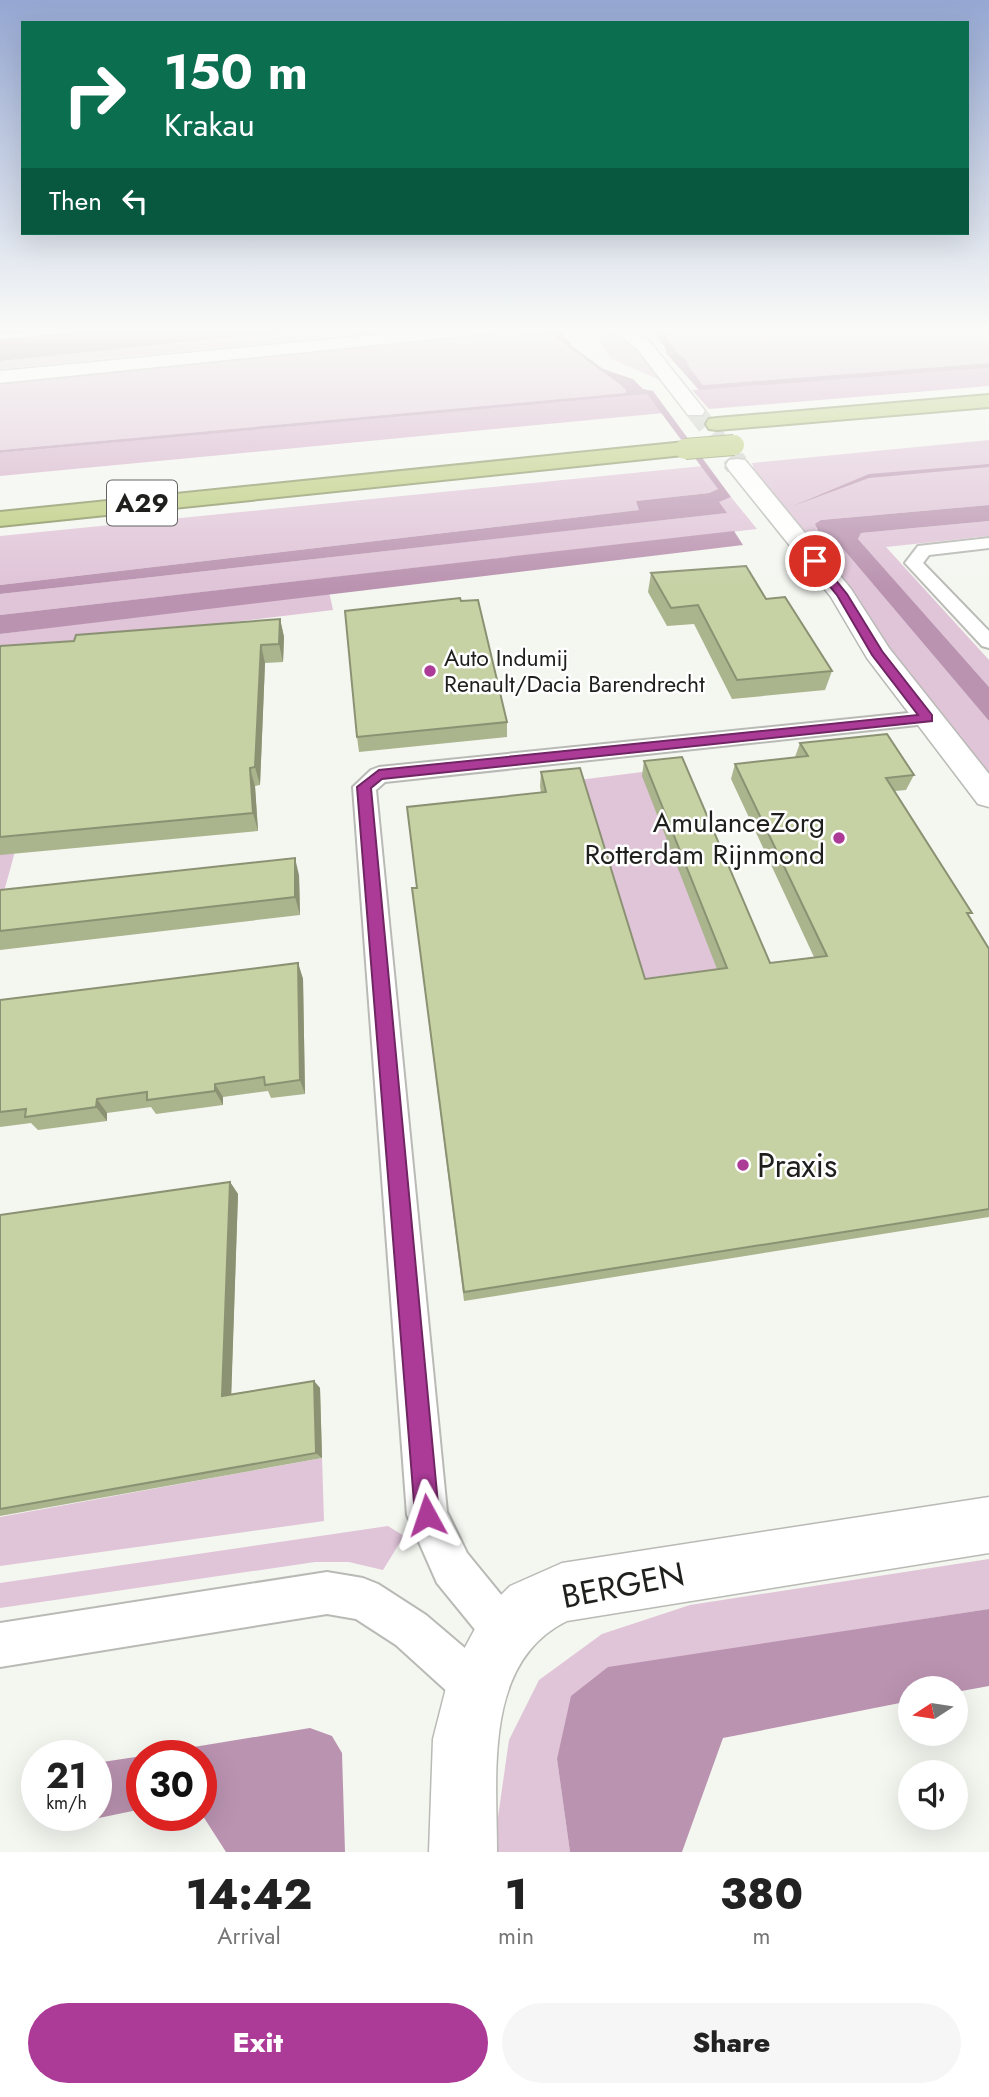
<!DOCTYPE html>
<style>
:root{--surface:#fff;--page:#f6f6f6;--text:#222;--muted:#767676;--accent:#ac3b98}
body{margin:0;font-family:Jost,sans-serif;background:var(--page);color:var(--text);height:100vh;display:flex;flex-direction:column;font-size:26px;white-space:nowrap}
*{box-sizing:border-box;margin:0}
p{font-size:23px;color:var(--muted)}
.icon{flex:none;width:38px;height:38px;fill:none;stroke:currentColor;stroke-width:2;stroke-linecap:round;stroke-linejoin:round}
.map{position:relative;height:1852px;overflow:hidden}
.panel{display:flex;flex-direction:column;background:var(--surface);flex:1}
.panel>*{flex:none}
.top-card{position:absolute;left:21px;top:21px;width:948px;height:214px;border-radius:0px;box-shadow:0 7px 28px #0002;background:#0b6e4f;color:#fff;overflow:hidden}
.needle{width:46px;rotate:258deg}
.controls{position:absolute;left:898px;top:1676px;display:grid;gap:14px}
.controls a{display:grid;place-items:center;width:70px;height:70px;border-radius:50%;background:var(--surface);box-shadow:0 7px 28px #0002;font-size:35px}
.speed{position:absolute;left:21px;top:1740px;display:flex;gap:14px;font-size:35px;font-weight:700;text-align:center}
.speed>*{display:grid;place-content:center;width:91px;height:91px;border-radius:50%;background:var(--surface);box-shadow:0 7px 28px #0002;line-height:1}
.speed small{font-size:18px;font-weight:400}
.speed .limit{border:10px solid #d22;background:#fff;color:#111}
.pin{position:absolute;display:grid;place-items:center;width:60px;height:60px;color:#fff;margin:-30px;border:4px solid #fff;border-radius:50%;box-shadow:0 2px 7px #0007}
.me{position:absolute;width:77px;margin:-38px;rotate:355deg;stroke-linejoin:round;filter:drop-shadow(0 0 5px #0008)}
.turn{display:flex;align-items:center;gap:24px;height:147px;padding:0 28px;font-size:32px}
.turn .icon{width:91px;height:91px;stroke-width:2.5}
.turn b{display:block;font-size:49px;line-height:60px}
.then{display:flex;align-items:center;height:66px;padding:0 28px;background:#0003;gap:14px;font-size:26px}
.eta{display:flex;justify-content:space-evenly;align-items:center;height:119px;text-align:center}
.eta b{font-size:42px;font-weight:800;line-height:49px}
.action{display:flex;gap:14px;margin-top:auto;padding:14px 28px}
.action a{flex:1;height:80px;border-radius:42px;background:var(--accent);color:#fff;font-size:28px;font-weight:800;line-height:80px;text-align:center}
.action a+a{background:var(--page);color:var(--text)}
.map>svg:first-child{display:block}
.green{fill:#e0c4d8}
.forest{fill:#d4acc9}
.water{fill:#ba93b0}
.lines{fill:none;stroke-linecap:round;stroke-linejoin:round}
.secondary-tunnel-far1{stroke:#c9cbc6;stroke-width:19;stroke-dasharray:19 10;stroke-linecap:butt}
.secondary-tunnel{stroke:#c9cbc6;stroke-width:24;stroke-dasharray:24 12;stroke-linecap:butt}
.street-casing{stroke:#b9bab5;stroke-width:4}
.secondary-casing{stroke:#b9bab5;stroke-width:3}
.highway-casing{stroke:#848f5a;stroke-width:4}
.street{fill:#fff;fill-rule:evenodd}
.secondary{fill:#fff;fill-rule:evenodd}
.highway{fill:#bacb7b;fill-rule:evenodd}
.highway-bridge-casing{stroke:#848f5a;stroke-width:22;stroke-linecap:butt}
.highway-bridge{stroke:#bacb7b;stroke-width:20}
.wall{fill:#aab48d}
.shaded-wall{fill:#8b9273}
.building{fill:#c6d1a4;stroke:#8b9273;stroke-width:2}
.route{fill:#ac3b98;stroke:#702663;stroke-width:2}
.poi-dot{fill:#ac3b98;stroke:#fff;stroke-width:2.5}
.labels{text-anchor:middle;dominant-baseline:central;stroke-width:5;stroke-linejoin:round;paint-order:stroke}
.far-poi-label{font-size:23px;fill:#1f1f1d;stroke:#fff;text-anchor:start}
.shield{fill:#fff;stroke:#626261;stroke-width:2}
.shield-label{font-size:26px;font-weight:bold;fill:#1f1f1d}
.poi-label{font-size:28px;fill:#1f1f1d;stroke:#fff;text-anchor:end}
.near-poi-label{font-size:33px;fill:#1f1f1d;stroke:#fff;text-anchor:start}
.near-street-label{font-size:33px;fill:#1f1f1d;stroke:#fff}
</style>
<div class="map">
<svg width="989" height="1852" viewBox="0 0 989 1852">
<rect width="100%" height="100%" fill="#f4f6f0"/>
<g class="green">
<path d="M323,328H422L0,369V361Z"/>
<path d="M523,328V333L536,332L552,335L618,383L626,390L625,393L0,450V380Z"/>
<path d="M590,328C628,328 638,352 660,380L611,359Z"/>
<path d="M662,328H989V363L703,385L689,367L686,359L679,355L662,331Z"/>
<path d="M989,440V505L821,520L816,528L819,533L839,544L989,721V779L755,473L752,463Z"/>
<path d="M703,466L718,489L709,493L636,501L640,510L0,585V536Z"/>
<path d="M731,497L757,529L0,615V594L726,513L718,502Z"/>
<path d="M989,521V536L886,547L989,660V687L858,539L861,533Z"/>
<path d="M329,592L333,610L73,641L0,906V634Z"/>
<path d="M666,769L740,966L591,985L579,780Z"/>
<path d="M322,1458L324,1521L0,1566V1517Z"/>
<path d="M388,1526L404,1536L383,1570L349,1562H315L0,1608V1583Z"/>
<path d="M989,1559V1609L608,1668L557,1759L570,1852H493L509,1740L539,1680L602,1634L690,1605Z"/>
</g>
<g class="forest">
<path d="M989,368V386L709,409L692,390Z"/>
<path d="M638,394H647L664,413L0,476V453Z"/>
</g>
<g class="water">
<path d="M121,328H323L0,361V339Z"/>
<path d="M655,328H662V331L679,355L686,359L689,367L703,385L989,363V368L699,390L666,353V349L655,334Z"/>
<path d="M546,330L561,332L573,347L603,369L633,379L643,389L653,391L731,497L719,502L727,513L0,594V585L639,510L636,501L709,493L718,489L647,394L0,453V450L625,393L626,390L618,383L552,335L536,332Z"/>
<path d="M989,464V467L869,478L793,506L869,474Z"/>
<path d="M989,505V521L861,533L858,539L989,687V721L839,544L819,533L815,524L821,520Z"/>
<path d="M734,531L743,545L0,634V615Z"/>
<path d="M989,1609V1686L956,1692V1689H910V1701L723,1738L682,1852H570L557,1759L571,1696L608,1667Z"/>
<path d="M310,1728L332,1736L342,1753L345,1852H226L201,1813V1755H145Z"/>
<path d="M142,1756V1809L51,1828L37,1815H96V1763Z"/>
</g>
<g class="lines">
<path class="secondary-tunnel-far1" d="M695,411L735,462"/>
<path class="secondary-tunnel" d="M733,460L737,465"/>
<g class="street-casing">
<g id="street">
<path d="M989,538V548L929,555L923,563L989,631V648L982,646L905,563L918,546Z"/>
<path d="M928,711L936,713L939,718L936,723L385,782L376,790L447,1512L467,1553L520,1618L526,1633L520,1648L505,1654L490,1648L437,1583L407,1515L353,787L371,770L379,767Z"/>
<path d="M327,1572L363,1578L378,1584L426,1615L493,1672L499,1688L493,1704L477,1710L461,1704L396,1645L356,1619L327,1614L0,1667V1623Z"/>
</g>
</g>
<g class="secondary-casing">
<g id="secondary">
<path d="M444,328H503L494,333L0,383V371Z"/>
<path d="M610,328H629L650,342L702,407L705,411L702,415H688L638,350Z"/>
<path d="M737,459L745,460L851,589L889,648L989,774V807L978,804L867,658L831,597L729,470L726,465L729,460Z"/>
<path d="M989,1497V1553L567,1621C483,1662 497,1774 497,1852H429L433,1739L446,1688L455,1666L484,1612L510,1586L562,1563Z"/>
</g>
</g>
<g class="highway-casing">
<g id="highway">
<path d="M989,395V407L717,430L709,429L706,424L709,419L717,418Z"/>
<path d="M685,442L693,444L696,449L693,454L0,526V512Z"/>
</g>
</g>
<use href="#street" class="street"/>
<use href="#secondary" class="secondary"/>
<use href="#highway" class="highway"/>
<g class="highway-bridge-casing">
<path id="highway-bridge" d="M685,449L734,445"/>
</g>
<use href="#highway-bridge" class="highway-bridge"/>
</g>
<g class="wall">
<path d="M651,573L766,599L832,671L825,690L732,699L694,624L667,626L648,592Z"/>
<path d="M280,619L284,637L283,662L265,663L260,785L255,786L258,831L0,855V646L74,641Z"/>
<path d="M507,722V737L359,752L357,737Z"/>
<path d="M800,743L914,775L906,790L895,791L989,949V1217L464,1301L412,888H417L541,793L540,786L541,772L645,979L717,969L642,776L644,761L770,963L814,957L731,779L735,764L795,757Z"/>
<path d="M299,875L300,915L0,950V890Z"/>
<path d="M298,963L303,979L305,1094L271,1098L268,1091L223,1097V1105L156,1114L151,1107L107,1113V1121L38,1130L31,1123L0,1127V1000Z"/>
<path d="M230,1182L238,1194L231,1394L314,1381L320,1388L322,1458L0,1516V1215Z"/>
</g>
<g class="shaded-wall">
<path d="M0,328H79L0,334Z"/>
<path d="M280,619L284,637L283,662L279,644Z"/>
<path d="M261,645L265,663L260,785L255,767Z"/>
<path d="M250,768L255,786L258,831L253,813Z"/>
<path d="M295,858L299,875L300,915L295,897Z"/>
<path d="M298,963L303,979L305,1094L300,1080Z"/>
<path d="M215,1084L223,1097V1105L215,1091Z"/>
<path d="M97,1099L107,1113V1121L96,1107Z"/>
<path d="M230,1182L238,1194L231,1403L222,1396Z"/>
<path d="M314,1381L320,1388L322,1458L316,1453Z"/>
</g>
<g class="building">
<path d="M746,566L766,599L785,597L832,671L737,680L698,605L671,608L651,573Z"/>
<path d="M460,598L461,601L478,600L507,722L357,737L345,611Z"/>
<path d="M280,619L279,644L261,645L255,767L250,768L253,813L0,837V646L74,641L76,635Z"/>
<path d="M887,734L914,775L886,778L972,913H967L989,949V1209L464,1292L412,888H417L407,807L546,792L541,772L580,768L645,979L727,968L644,761L682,757L770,963L827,956L735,764L808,756L800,743Z"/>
<path d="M295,858V897L0,931V890Z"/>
<path d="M298,963L300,1080L265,1085L264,1077L215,1084V1091L147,1100V1092L97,1099L96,1107L25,1117L26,1109L0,1112V1000Z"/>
<path d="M230,1182L222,1396L314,1381L316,1453L0,1509V1215Z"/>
</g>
<linearGradient id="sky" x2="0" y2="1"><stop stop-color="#95a7d2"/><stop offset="0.56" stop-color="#fafbf8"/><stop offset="1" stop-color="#fafbf8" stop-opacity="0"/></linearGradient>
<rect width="989" height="587" fill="url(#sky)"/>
<path class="route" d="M815,557L818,558L847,594L882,651L932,715V721L382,779L371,788L439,1515L436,1524L427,1527L419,1524L415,1515L357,787L379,770L918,715L872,655L837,595L809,561Z"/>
<g class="poi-dot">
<circle cx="430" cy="671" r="7"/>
<circle cx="839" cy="838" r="7"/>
<circle cx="743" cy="1165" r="7"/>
</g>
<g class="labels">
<g class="far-poi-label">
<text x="444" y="658">Auto Indumij<tspan x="444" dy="26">Renault/Dacia Barendrecht</tspan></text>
</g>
<rect class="shield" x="107" y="480.5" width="70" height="45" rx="5"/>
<g class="shield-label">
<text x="142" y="503">A29</text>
</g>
<g class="poi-label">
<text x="825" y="822">AmulanceZorg<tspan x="825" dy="32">Rotterdam Rijnmond</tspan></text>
</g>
<g class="near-poi-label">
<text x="757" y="1165">Praxis</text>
</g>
<g class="near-street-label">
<text transform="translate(623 1585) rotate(-11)">BERGEN</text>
</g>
</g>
</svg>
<div class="controls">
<a><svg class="needle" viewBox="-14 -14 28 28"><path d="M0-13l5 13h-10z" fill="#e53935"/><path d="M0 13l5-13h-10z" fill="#767676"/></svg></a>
<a><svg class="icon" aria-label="sound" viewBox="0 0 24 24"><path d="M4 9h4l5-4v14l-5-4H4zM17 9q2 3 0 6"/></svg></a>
</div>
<div class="speed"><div>21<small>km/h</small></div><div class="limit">30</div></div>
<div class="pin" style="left:815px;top:561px;background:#d93025"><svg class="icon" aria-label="arrive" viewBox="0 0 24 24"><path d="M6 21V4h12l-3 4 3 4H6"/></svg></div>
<svg class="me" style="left:427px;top:1515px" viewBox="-20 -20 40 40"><path d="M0-17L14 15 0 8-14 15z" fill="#ac3b98" stroke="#fff" stroke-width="4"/></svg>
<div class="top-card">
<div class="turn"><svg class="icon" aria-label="right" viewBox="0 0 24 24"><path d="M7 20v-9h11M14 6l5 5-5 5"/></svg><div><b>150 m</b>Krakau</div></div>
<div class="then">Then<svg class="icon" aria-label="left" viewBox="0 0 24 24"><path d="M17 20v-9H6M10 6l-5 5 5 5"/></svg></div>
</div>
</div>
<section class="panel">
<div class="eta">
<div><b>14:42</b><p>Arrival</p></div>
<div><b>1</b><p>min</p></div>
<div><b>380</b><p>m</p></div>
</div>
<div class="action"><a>Exit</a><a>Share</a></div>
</section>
